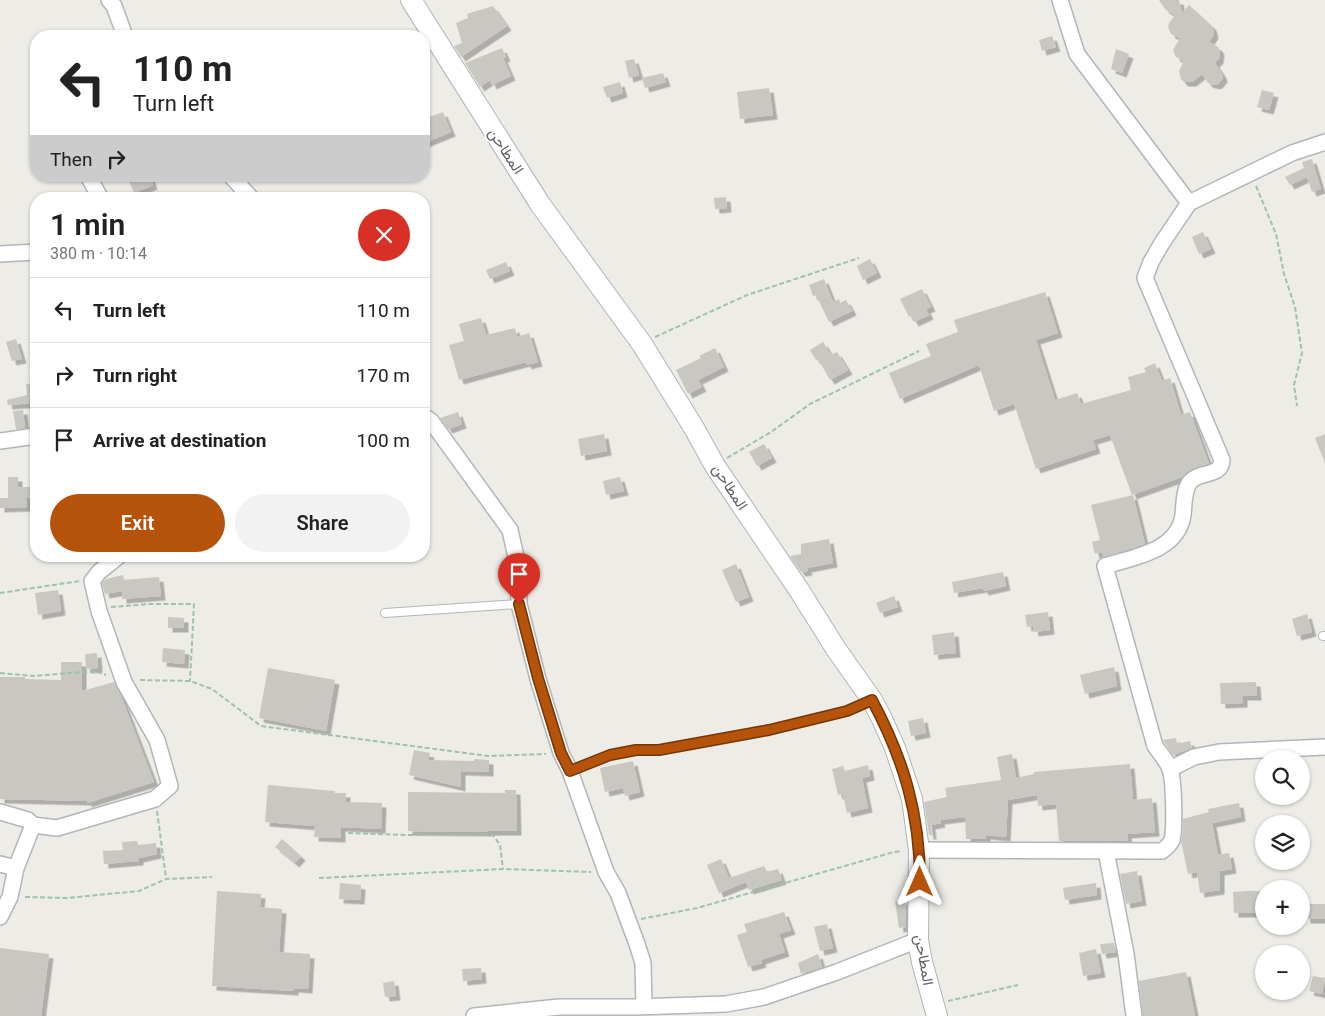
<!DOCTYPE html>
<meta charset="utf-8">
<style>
:root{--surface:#fff;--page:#f2f2f2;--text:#222;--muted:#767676;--line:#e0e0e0;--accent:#b45309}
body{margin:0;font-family:Roboto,Vazirmatn,sans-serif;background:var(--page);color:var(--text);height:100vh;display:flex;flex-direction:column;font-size:19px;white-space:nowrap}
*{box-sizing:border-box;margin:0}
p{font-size:16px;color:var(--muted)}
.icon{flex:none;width:28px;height:28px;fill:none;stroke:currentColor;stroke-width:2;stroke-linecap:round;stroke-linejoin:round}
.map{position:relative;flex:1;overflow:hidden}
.drawer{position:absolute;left:30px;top:192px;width:400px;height:370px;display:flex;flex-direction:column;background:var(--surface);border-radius:20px;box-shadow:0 1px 4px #0004}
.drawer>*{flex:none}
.banner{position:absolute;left:30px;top:30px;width:400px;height:152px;border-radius:20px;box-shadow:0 1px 4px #0004;background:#fff;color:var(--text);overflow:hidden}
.controls{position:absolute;left:1255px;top:750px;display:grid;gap:10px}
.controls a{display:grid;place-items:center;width:55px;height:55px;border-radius:50%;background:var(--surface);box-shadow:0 1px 4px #0004;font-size:25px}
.pin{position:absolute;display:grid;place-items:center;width:42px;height:42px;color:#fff;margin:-51px -21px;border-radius:50% 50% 50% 0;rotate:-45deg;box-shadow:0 0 5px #0007}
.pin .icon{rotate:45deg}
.me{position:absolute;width:55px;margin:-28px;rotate:0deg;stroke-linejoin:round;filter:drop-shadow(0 0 4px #0008)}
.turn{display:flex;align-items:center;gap:18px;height:105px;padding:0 20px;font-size:22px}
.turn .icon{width:65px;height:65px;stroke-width:2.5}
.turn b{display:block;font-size:35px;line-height:42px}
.then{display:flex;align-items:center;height:48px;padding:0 20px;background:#0003;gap:10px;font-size:19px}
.round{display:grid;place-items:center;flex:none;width:52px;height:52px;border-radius:26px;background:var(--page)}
.summary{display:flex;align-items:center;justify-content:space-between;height:85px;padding:0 20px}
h1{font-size:30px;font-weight:600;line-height:38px}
.primary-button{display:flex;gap:10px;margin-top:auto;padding:10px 20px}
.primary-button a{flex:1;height:58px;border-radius:30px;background:var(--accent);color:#fff;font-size:20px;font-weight:600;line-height:58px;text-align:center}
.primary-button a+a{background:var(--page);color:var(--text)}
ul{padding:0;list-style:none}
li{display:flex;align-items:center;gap:15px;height:65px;padding:0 20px;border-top:1px solid var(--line)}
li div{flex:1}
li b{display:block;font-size:19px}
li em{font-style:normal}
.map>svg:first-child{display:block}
.building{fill:#c9c7c2;filter:url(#shadow)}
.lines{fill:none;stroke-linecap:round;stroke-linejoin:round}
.lane-casing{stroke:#b3b5b9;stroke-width:10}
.street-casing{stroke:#b3b5b9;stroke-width:18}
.secondary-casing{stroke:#b2b4b8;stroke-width:22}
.path{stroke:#9fc2aa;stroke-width:2;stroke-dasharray:5 2.5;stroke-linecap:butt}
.lane{stroke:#fff;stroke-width:8}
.street{stroke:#fff;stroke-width:15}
.secondary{stroke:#fff;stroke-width:20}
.route-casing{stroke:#753606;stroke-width:12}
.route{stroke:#b45309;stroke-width:9}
.labels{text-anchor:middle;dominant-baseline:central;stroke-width:4;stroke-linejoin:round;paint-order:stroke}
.street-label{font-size:15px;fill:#5d6064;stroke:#fff}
</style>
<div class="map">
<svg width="1325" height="1016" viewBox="0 0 1325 1016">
<defs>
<filter id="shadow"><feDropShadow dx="4.5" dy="4.5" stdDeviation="0" flood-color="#0004"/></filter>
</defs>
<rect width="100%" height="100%" fill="#edece6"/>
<g class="building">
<path d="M1159,0H1179L1182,13L1189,5L1212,26L1214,34L1209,42L1218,47L1220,51L1219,59L1215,63L1222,74L1223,78L1218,84L1215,85L1208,83L1202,74L1192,82H1184L1181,79L1179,71L1184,61L1176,57L1173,50L1180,38L1171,34L1168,27L1169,23L1175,15L1165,9Z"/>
<path d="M493,6L507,26L461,57L454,46L462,43L456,23L468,18L467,14Z"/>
<path d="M1052,36L1056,47L1042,51L1039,40Z"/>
<path d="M502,48L506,57L503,58L511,76L492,85L490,80L480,87L465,63Z"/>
<path d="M1116,49L1129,54L1122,73L1111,69Z"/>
<path d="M634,59L639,75L629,78L625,61Z"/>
<path d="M663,73L666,82L645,88L642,78Z"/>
<path d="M620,82L623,93L607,98L603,87Z"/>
<path d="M769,88L773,115L740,119L737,92Z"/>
<path d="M1262,90L1274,93L1269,110L1257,107Z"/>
<path d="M443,112L451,132L424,143V119Z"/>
<path d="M1312,159L1321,189L1312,192L1307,177L1290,185L1285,177L1304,168L1302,162Z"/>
<path d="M127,176H150L153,185L134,193Z"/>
<path d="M726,197L727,208L715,209L714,198Z"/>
<path d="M1203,232L1211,249L1199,254L1192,237Z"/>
<path d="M870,259L877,273L863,280L857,266Z"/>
<path d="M506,262L510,271L490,279L486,270Z"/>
<path d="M824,279L833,302L839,299L840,303L846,300L852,311L829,322L816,295L813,296L809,285Z"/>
<path d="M922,289L931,307L926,309L929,315L914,322L911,316L909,317L900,299Z"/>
<path d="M1045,292L1058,333L1036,340L1055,400L1077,393L1081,404L1131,390L1128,377L1146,372L1144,368L1155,363L1162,381L1170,378L1181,415L1190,412L1209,464L1190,470L1182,477L1132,495L1110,435L1093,440L1096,449L1036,469L1014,404L994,411L979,365L900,399L889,373L931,356L926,344L958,332L954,320Z"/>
<path d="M481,318L486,335L515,328L517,337L529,333L538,362L527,365L526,362L459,380L449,345L464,341L459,324Z"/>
<path d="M16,339L22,359L12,361L6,342Z"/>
<path d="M823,342L831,355L837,352L848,370L830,380L818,359L816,360L810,350Z"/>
<path d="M715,348L724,367L698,380L702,387L688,394L676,370L701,358L699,356Z"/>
<path d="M35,383L36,403L8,405L7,400L27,395L26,384Z"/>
<path d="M23,410L25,428L16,429L13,411Z"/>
<path d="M458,412L462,424L448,429L440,418Z"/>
<path d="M604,434L607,451L581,456L578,439Z"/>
<path d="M1325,434V463L1315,438Z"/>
<path d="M764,444L772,458L757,466L749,452Z"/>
<path d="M8,477H18V487H36V497L26,498L27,507L0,508V498H8Z"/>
<path d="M620,477L624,491L606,495L603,481Z"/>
<path d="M1133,495L1145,544L1104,557L1102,552L1095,554L1092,542L1100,540L1091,505Z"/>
<path d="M829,539L833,563L807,568L808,571L801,572L790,556L801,554V544Z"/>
<path d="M736,564L749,597L736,602L722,570Z"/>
<path d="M1003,572L1006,586L984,591L983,588L954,593L952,582Z"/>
<path d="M123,575L124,580L159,577L161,596L122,599V591L105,594L102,583L106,579Z"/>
<path d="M58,590L61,611L38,615L35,593Z"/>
<path d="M894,596L898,607L880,613L876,603Z"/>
<path d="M1048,612L1050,630L1034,632L1033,626L1027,627L1025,615Z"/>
<path d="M1307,614L1312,632L1297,636L1292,619Z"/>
<path d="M168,617L184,618V628H168Z"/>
<path d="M954,632L956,653L934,655L932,635Z"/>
<path d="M163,648L185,650L184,664L162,662Z"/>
<path d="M97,653L98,668L86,669L85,654Z"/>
<path d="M61,662H82V691L114,682L121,696L154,782L87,803V801L0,799V677H25V679L61,680Z"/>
<path d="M1114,667L1117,686L1085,694L1080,675Z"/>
<path d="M268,668L335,680L326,731L259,718Z"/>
<path d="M1256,682L1257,696H1243V703L1221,704L1220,683Z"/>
<path d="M923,718L926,733L911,736L908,721Z"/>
<path d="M1176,738L1177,744L1190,741L1192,748L1173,755L1163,740Z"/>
<path d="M414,750L430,753L428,760L474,761V759L489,760V772L461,771V787L409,775Z"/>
<path d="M1012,754L1016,778L1034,774V772L1130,764L1133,800L1152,798L1155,832L1127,834L1128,841H1059L1056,804L1038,806L1037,795L1008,800L1006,837L986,835V839H966L965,817L940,820L941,823L931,825L932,835H929L924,802L947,797L945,788L1001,780L997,757Z"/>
<path d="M633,761L640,792L625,796L623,788L605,792L600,768Z"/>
<path d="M868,765L870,776L862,778L868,808L847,813L843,794L838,795L832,769L843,766L845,771Z"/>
<path d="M268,785L335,791V793H346V802L382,803L381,829L341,827V838L314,837L315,826L265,822Z"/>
<path d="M505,790H516L517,831H488V832L408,831V792L505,793Z"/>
<path d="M1239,803L1241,817L1212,823L1218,855L1229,853L1232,869L1220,871V890L1200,893L1197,872L1188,874L1183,850L1181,842L1183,830V819L1209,812L1208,809Z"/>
<path d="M282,839L301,856L295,863L275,847Z"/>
<path d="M137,841L138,845L156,843L157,854L139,858V861L104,864L103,851L123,850L122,842Z"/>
<path d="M721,859L729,878L764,866L767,872L778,869L782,880L749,890L746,882L719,893L707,865Z"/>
<path d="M1137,871L1142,901L1126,904L1120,874Z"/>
<path d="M340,883L361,885L360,900L339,899Z"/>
<path d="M1096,883L1097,895L1065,900L1063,888Z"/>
<path d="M217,891L261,894L260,907L282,909L279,952L310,954L308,989L294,988V991L212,986Z"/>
<path d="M1246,891H1261V913H1234L1233,892Z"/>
<path d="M905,900L906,927L899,928L895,901Z"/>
<path d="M1305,904H1325V919H1306Z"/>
<path d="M784,912L791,930L779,934L785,952L761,960L762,963L748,967L737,935L747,932L744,924Z"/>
<path d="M827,924L833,948L820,951L814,927Z"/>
<path d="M1114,943L1116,952L1102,954L1100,944Z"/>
<path d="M0,948L49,954L41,1016H0Z"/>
<path d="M1096,949L1101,973L1083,976L1079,953Z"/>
<path d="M818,954L822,967L801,974L798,963Z"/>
<path d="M481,968L482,979L463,981L462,969Z"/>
<path d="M1186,972L1195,1016H1143L1139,981Z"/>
<path d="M1313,976L1325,978L1322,994L1309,991Z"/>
<path d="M394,981L396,996L385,997L383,983Z"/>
</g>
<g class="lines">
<g class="lane-casing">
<g id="lane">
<path d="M385,613L519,604"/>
<path d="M1323,636H1325"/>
<path d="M570,771L610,755L636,750H659L769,730L847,711L870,700"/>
</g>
</g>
<g class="street-casing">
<g id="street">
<path d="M109,0L114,6L125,36"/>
<path d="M1060,0L1077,54L1189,203"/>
<path d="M88,176L101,199"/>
<path d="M231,176L252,199"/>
<path d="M0,254L36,252"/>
<path d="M424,416L431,421L510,530L518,566L519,604L538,679L561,753L570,771L606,872L618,893L637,944L643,963L644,1006"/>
<path d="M0,441L36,436"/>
<path d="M1170,769L1194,757L1219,752L1325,747"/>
<path d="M0,812L28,820L33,825L57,828L155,799L170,786L157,740L124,682L99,611L92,581L99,572L119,556"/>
<path d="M919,850L1162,851C1166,848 1170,845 1172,840C1175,829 1174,780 1170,769C1167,761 1160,753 1155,746L1105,566C1134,557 1178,551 1183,515C1184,505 1184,489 1190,482C1200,470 1221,478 1222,460L1145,278L1151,262L1162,243L1189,203L1292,153L1325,142"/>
<path d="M1106,851L1126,954L1134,1016"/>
<path d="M0,864L16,868"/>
<path d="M0,917L10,897L16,868L33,825"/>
<path d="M474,1016L559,1007H635L726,1004L764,997L837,972L918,940"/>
</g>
</g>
<g class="secondary-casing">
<path id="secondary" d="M411,0L540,204L642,344L694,428L715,466L799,590L836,649L872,700L882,719L895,748L912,799L919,850L918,940L922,962L937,1016"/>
</g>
<g class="path">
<path d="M1256,186L1276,234L1284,274L1295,307L1302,353L1294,385L1297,406"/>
<path d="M655,337L747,295L859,258"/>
<path d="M727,458L771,432L810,404L919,351"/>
<path d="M0,593L80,581"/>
<path d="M111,607L150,604H194L190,681"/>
<path d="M0,673L33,676L95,671L106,675"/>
<path d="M140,680L190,681L212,689L261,726L488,756L546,754"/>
<path d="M157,811L166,878"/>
<path d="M348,833L404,835H493L500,845L503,869"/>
<path d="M319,878L503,869L591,872"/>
<path d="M25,897L67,898L139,891L166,879L212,877"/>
<path d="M641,919L697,908L894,852L902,851"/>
<path d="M948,1001L1018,985"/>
</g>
<use href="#lane" class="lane"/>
<use href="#street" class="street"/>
<use href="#secondary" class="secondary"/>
</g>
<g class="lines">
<g class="route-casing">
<path id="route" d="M519,604L538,678L561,753L570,771L610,755L636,750H659L769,730L847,711L872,700C904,760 920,814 920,882"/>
</g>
<use href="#route" class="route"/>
</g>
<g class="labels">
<g class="street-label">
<text transform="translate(506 151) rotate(57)">المطاحن</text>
<text transform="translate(730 487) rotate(57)">المطاحن</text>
<text transform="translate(924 960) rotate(80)">المطاحن</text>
</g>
</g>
</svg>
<div class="controls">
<a><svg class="icon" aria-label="search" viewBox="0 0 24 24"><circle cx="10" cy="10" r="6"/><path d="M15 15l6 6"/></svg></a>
<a><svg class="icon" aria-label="layers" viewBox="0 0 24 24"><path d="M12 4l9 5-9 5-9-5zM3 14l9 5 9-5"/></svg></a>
<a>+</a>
<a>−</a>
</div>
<div class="pin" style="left:519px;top:604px;background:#d93025"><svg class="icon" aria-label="arrive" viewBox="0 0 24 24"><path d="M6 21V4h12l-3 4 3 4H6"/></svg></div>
<svg class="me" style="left:920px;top:882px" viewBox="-20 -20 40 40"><path d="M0-17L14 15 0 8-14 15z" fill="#b45309" stroke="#fff" stroke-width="4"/></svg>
<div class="banner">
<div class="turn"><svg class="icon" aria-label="left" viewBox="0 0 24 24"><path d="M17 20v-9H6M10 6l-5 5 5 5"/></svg><div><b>110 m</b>Turn left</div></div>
<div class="then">Then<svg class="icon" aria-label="right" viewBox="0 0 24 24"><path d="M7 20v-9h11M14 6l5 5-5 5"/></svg></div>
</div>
<section class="drawer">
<div class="summary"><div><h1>1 min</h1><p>380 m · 10:14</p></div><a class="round" style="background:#d93025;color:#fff"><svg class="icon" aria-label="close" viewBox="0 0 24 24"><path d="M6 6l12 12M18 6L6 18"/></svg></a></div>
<ul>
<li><svg class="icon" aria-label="left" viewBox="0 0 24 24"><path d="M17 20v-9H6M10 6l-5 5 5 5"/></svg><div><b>Turn left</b></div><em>110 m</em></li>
<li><svg class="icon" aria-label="right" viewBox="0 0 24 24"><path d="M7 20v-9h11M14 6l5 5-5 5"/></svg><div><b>Turn right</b></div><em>170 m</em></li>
<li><svg class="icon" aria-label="arrive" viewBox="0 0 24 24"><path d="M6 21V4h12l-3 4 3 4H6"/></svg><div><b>Arrive at destination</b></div><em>100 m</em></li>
</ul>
<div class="primary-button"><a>Exit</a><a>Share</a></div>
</section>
</div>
